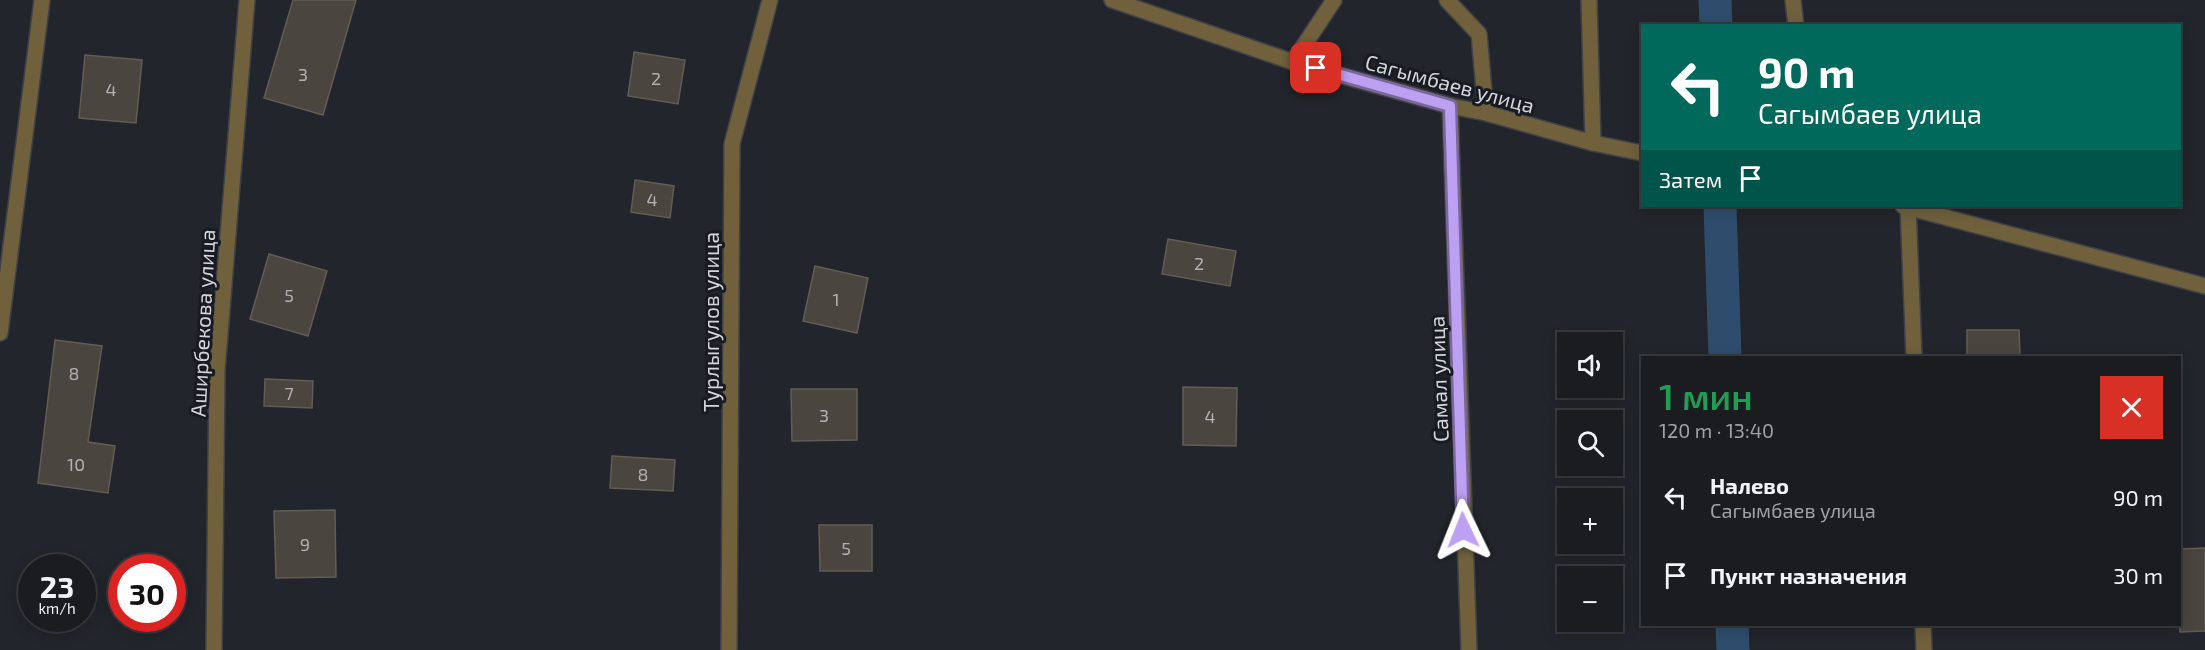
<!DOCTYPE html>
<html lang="ru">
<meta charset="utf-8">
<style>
:root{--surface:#1a1c20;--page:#232529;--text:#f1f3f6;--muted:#9fa1a5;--line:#383a3e}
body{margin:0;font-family:"Exo 2",sans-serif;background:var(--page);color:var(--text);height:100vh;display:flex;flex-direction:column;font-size:22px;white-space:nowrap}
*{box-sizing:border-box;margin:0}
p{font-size:20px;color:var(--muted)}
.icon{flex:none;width:33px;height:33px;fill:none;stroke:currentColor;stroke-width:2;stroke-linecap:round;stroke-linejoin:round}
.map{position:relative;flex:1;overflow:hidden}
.panel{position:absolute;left:1641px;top:356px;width:540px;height:270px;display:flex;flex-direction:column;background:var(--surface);border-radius:0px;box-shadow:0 3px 15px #0003,0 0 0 2px var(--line)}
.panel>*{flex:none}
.guide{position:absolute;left:1641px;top:24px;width:540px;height:183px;border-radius:0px;box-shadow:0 3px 15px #0003,0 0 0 2px var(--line);background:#00695c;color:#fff;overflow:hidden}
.fabs{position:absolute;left:1557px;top:332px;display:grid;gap:12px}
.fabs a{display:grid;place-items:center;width:66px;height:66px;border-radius:0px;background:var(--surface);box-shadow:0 3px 15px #0003,0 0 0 2px var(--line);font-size:30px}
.speed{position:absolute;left:18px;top:554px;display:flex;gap:12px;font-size:30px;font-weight:700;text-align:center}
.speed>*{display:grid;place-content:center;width:78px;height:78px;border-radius:50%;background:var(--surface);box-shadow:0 3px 15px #0003,0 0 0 2px var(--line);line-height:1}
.speed small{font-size:15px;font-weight:400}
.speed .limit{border:9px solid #d22;background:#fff;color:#111}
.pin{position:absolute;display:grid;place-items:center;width:51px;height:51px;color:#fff;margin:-26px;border-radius:12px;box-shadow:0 3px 9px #0006}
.me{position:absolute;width:66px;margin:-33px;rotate:358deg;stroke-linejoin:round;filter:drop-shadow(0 0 4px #0008)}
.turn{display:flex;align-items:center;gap:21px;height:126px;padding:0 18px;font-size:27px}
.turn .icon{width:78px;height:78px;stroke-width:2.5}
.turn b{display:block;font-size:42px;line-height:51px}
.then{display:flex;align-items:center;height:57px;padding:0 18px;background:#0003;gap:12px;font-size:22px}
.round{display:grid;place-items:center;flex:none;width:63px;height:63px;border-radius:0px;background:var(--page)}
.headline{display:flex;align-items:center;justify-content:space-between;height:102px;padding:0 18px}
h1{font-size:36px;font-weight:600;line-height:45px;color:#1e9e55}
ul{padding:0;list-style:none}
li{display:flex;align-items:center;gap:18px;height:78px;padding:0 18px}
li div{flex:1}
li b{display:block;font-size:22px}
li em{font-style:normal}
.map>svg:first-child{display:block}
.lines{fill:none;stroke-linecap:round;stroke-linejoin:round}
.canal{stroke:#2e4d6c;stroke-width:33}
.building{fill:#4b453f;stroke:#635c55;stroke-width:1.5}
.service-casing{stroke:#3e4147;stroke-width:18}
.minor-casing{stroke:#3e4147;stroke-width:18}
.tertiary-casing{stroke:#3e4147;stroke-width:18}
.service{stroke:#70603c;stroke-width:15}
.minor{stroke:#70603c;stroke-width:15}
.tertiary{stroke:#70603c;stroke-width:15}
.route-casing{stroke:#7a689d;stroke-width:15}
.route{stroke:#bca0f2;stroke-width:10}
.labels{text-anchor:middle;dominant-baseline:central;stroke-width:6;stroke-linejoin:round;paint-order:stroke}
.number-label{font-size:18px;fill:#b1b1b3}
.street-label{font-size:21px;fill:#d3d5da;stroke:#191b22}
</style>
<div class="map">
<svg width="2205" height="650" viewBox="0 0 2205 650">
<rect width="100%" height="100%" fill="#22252b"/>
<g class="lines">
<g class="canal">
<path d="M1715,0L1716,26"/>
<path d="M1720,206L1725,357"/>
<path d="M1732,624L1733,650"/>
</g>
</g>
<g class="building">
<path d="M293,0H356L323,115L264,98Z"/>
<path d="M634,52L685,60L678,104L628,96Z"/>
<path d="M85,55L142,60L136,123L79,118Z"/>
<path d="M635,180L674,186L670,218L631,212Z"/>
<path d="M1168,239L1236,251L1230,286L1162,274Z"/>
<path d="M269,254L327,271L308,336L250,319Z"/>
<path d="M815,266L868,278L857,333L803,321Z"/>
<path d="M1967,330H2019L2020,357H1967Z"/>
<path d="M55,340L102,346L88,442L115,446L108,493L38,483Z"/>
<path d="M265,379L313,381L312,408L264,406Z"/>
<path d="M1183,387L1237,388L1236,446L1183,445Z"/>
<path d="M791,389H857V440L792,441Z"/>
<path d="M612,456L675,460L673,491L610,488Z"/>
<path d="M335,510L336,577L276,578L274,511Z"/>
<path d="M819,525H872V571H820Z"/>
<path d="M2205,548V631L2180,632V549Z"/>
</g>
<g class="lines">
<g class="service-casing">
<g id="service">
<path d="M1447,0L1479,34L1486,113"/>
<path d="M1293,62L1334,0"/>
</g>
</g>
<g class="minor-casing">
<g id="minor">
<path d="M1589,0L1593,143"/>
<path d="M1793,0L1796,26"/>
<path d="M1450,106L1469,650"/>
<path d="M1908,206L1914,357"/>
<path d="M0,333L42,0"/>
<path d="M1923,624L1924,650"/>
<path d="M214,650L217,371L247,0"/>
<path d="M729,650L732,144L770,0"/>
</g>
</g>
<g class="tertiary-casing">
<g id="tertiary">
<path d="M1112,0L1293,62L1450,106L1486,113L1593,143L1642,153"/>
<path d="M1903,206L2205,286"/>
</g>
</g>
<use href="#service" class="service"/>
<use href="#minor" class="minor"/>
<use href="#tertiary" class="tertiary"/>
</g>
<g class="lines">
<g class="route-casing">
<path id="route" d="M1316,68L1450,106L1463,530"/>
</g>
<use href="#route" class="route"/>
</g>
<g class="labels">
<g class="number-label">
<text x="303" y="74">3</text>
<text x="656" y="78">2</text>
<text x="111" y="89">4</text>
<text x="652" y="199">4</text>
<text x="1199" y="263">2</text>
<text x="289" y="295">5</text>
<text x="836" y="299">1</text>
<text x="74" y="373">8</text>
<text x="289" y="393">7</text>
<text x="824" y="415">3</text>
<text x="1210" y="416">4</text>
<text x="76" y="464">10</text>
<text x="643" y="474">8</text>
<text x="305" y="544">9</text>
<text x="846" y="548">5</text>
</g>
<g class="street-label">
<text transform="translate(1450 83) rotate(15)">Сагымбаев улица</text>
<text transform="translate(710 322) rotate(-90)">Турлыгулов улица</text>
<text transform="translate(202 323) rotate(-87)">Аширбекова улица</text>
<text transform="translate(1438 379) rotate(-92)">Самал улица</text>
</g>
</g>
</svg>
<div class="fabs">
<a><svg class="icon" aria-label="sound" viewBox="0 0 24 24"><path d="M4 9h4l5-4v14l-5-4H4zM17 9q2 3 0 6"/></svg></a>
<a><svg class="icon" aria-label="search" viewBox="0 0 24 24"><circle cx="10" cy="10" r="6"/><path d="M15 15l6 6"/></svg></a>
<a>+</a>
<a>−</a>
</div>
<div class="speed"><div>23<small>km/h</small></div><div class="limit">30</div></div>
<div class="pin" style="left:1316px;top:68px;background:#d93025"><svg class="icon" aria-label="arrive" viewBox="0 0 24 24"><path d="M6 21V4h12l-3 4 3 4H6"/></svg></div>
<svg class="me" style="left:1463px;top:530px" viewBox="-20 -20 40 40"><path d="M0-17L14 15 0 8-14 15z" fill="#bca0f2" stroke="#fff" stroke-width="4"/></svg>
<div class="guide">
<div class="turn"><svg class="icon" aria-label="left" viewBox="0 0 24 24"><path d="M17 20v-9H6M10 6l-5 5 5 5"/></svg><div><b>90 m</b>Сагымбаев улица</div></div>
<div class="then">Затем<svg class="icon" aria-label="arrive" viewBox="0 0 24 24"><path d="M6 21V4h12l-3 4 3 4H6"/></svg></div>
</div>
<section class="panel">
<div class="headline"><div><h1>1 мин</h1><p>120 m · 13:40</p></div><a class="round" style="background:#d93025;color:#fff"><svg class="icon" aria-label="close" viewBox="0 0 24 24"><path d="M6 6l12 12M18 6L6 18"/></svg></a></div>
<ul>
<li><svg class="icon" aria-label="left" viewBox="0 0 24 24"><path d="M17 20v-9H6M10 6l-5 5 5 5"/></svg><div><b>Налево</b><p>Сагымбаев улица</p></div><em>90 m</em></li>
<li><svg class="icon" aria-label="arrive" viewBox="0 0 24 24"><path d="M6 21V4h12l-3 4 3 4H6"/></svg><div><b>Пункт назначения</b></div><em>30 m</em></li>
</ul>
</section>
</div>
